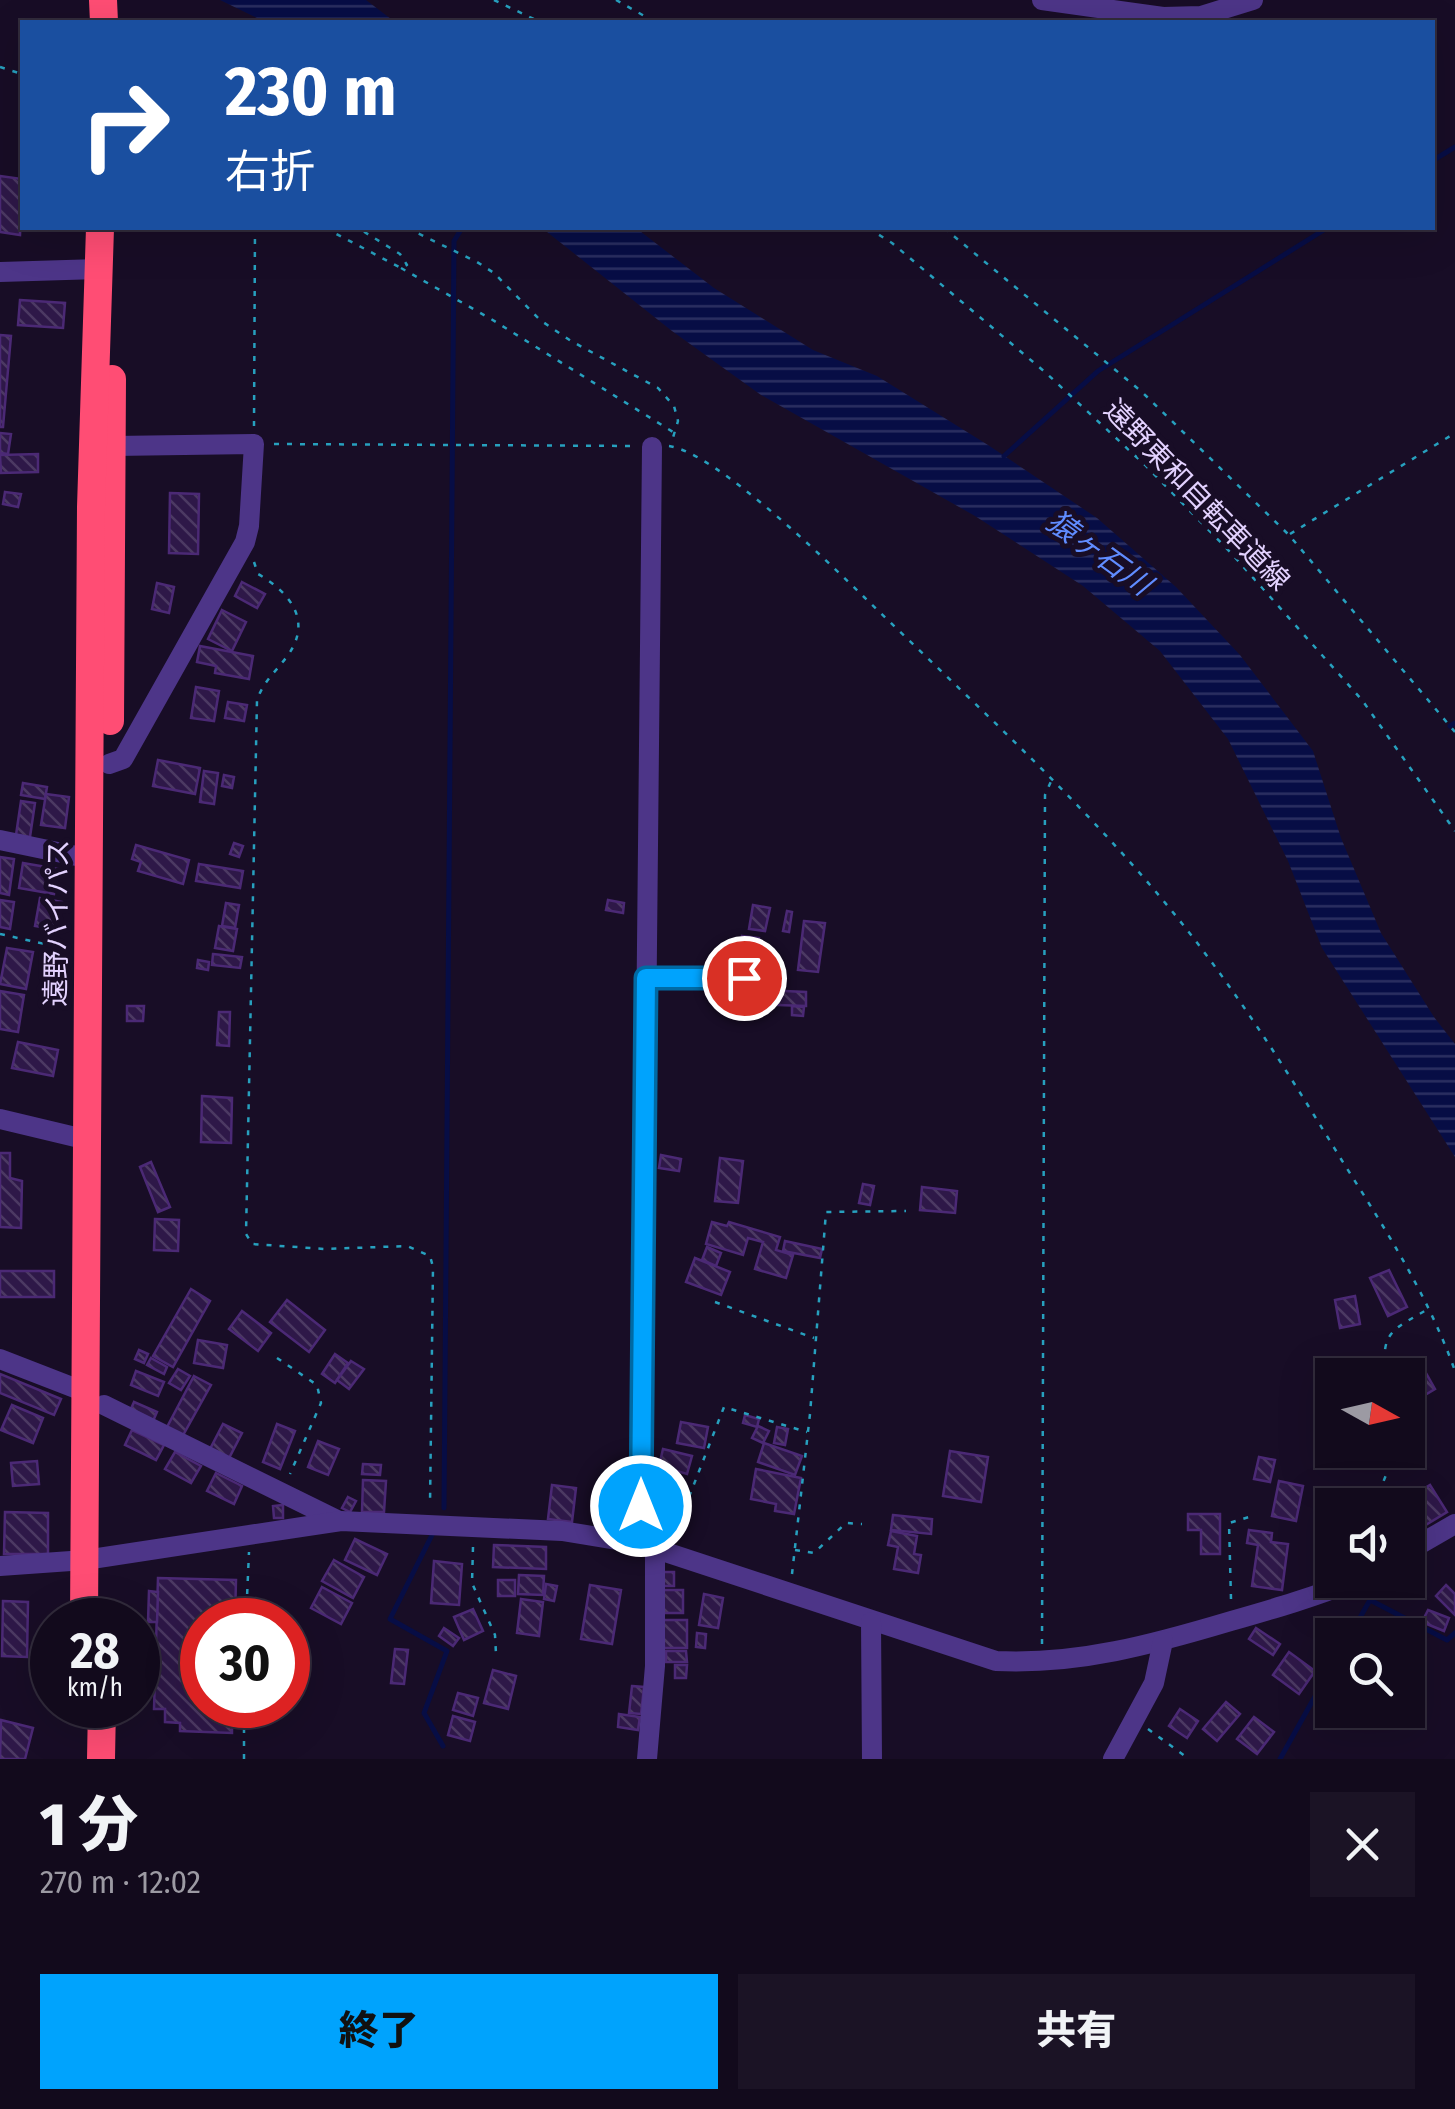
<!DOCTYPE html>
<html lang="ja">
<meta charset="utf-8">
<style>
:root{--surface:#120a1c;--page:#1b1325;--text:#f1f3f6;--muted:#9c9aa3;--line:#312b3b;--accent:#00a3fd}
body{margin:0;font-family:"Fira Sans Condensed","Noto Sans JP",sans-serif;background:var(--page);color:var(--text);height:100vh;display:flex;flex-direction:column;font-size:38px;white-space:nowrap}
*{box-sizing:border-box;margin:0}
p{font-size:32px;color:var(--muted)}
.icon{flex:none;width:55px;height:55px;fill:none;stroke:currentColor;stroke-width:2;stroke-linecap:round;stroke-linejoin:round}
.map{position:relative;height:1759px;overflow:hidden}
.side{display:flex;flex-direction:column;background:var(--surface);flex:1}
.side>*{flex:none}
.banner{position:absolute;left:20px;top:20px;width:1415px;height:210px;border-radius:0px;box-shadow:0 10px 40px #0002,0 0 0 2px var(--line);background:#1a4fa0;color:#fff;overflow:hidden}
.needle{width:65px;rotate:98deg}
.tools{position:absolute;left:1315px;top:1358px;display:grid;gap:20px}
.tools a{display:grid;place-items:center;width:110px;height:110px;border-radius:0px;background:var(--surface);box-shadow:0 10px 40px #0002,0 0 0 2px var(--line);font-size:50px}
.speed{position:absolute;left:30px;top:1598px;display:flex;gap:20px;font-size:50px;font-weight:700;text-align:center}
.speed>*{display:grid;place-content:center;width:130px;height:130px;border-radius:50%;background:var(--surface);box-shadow:0 10px 40px #0002,0 0 0 2px var(--line);line-height:1}
.speed small{font-size:25px;font-weight:400}
.speed .limit{border:15px solid #d22;background:#fff;color:#111}
.pin{position:absolute;display:grid;place-items:center;width:85px;height:85px;color:#fff;margin:-42px;border:5px solid #fff;border-radius:50%;box-shadow:0 2px 10px #0007}
.me{position:absolute;width:110px;margin:-55px;rotate:0deg;stroke-linejoin:round;filter:drop-shadow(0 0 8px #0008)}
.turn{display:flex;align-items:center;gap:35px;height:210px;padding:0 40px;font-size:45px}
.turn .icon{width:130px;height:130px;stroke-width:2.5}
.turn b{display:block;font-size:70px;line-height:85px}
.round{display:grid;place-items:center;flex:none;width:105px;height:105px;border-radius:0px;background:var(--page)}
.summary{display:flex;align-items:center;justify-content:space-between;height:170px;padding:0 40px}
h1{font-size:60px;font-weight:800;line-height:75px}
.primary-button{display:flex;gap:20px;margin-top:auto;padding:20px 40px}
.primary-button a{flex:1;height:115px;border-radius:0px;background:var(--accent);color:#111;font-size:40px;font-weight:800;line-height:115px;text-align:center}
.primary-button a+a{background:var(--page);color:var(--text)}
.map>svg:first-child{display:block}
.water{fill:url(#water-rules)}
.lines{fill:none;stroke-linecap:round;stroke-linejoin:round}
.stream{stroke:#070d45;stroke-width:5}
.building{fill:url(#building-back-hatch);stroke:#4b2975;stroke-width:2.5}
.path{stroke:#27a0be;stroke-width:2.5;stroke-dasharray:5 8;stroke-linecap:butt}
.minor{stroke:#4d3588;stroke-width:20}
.highway{stroke:#ff4d74;stroke-width:28}
.route-casing{stroke:#006aa4;stroke-width:25}
.route{stroke:#00a3fd;stroke-width:18}
.labels{text-anchor:middle;dominant-baseline:central;stroke-width:10;stroke-linejoin:round;paint-order:stroke}
.street-label{font-size:28px;fill:#e3d2ff;stroke:#180d26}
.water-label{font-size:30px;font-style:italic;fill:#608cff;stroke:#180d26}
</style>
<div class="map">
<svg width="1455" height="1759" viewBox="0 0 1455 1759">
<defs>
<pattern id="water-rules" width="6" height="5" patternUnits="userSpaceOnUse" patternTransform="scale(2.5)"><rect width="6" height="5" fill="#070d45"/><path d="M0 2.5h6" fill="none" stroke="#2b2f61"/></pattern>
<pattern id="building-back-hatch" width="6" height="6" patternUnits="userSpaceOnUse" patternTransform="scale(2.5)"><rect width="6" height="6" fill="#2e1848"/><path d="M-1 5l2 2M0 0l6 6M5-1l2 2" fill="none" stroke="#4c3963"/></pattern>
</defs>
<rect width="100%" height="100%" fill="#180d26"/>
<g class="water">
<path d="M220,0H366L395,22H265Z"/>
<path d="M542,228H636L714,288L813,350L877,376L988,445L1097,518L1176,587L1240,655L1313,751L1341,838L1381,933L1434,1017L1455,1044V1157L1322,948L1288,861L1228,739L1160,651L1083,586L975,516L761,395L672,331Z"/>
</g>
<g class="lines">
<g class="stream">
<path d="M1432,161L1455,147"/>
<path d="M1004,456L1098,371L1327,228"/>
<path d="M1450,726L1455,723"/>
<path d="M444,1508L454,241L462,228"/>
<path d="M432,1535L390,1619L447,1651L424,1713L443,1746"/>
<path d="M1350,1635L1370,1600L1447,1640L1455,1633"/>
<path d="M1280,1759L1332,1666"/>
</g>
</g>
<g class="building">
<path d="M0,176L22,179L20,235L0,232Z"/>
<path d="M20,300L65,303L63,328L18,325Z"/>
<path d="M0,335L11,336L3,427H0Z"/>
<path d="M0,433L11,434L8,454L0,453Z"/>
<path d="M38,454V472L1,473L0,455Z"/>
<path d="M5,492L21,494L18,507L3,504Z"/>
<path d="M170,493L199,494L198,554L169,553Z"/>
<path d="M242,582L265,594L257,608L235,596Z"/>
<path d="M157,583L174,587L169,613L152,609Z"/>
<path d="M222,610L246,622L232,651L208,639Z"/>
<path d="M200,646L253,656L249,679L215,673L216,666L197,662Z"/>
<path d="M196,687L219,691L214,721L191,718Z"/>
<path d="M228,702L247,705L244,721L225,718Z"/>
<path d="M158,760L200,768L195,794L153,786Z"/>
<path d="M204,771L218,773L214,804L200,802Z"/>
<path d="M224,775L234,777L232,788L222,786Z"/>
<path d="M23,783L47,787L45,799L21,795Z"/>
<path d="M46,794L69,797L65,828L41,825Z"/>
<path d="M21,801L35,803L30,837L16,835Z"/>
<path d="M234,843L243,846L239,857L230,854Z"/>
<path d="M136,845L189,860L183,884L138,871L141,862L132,859Z"/>
<path d="M0,857L14,859L9,895L0,893Z"/>
<path d="M23,863L58,869L54,894L19,888Z"/>
<path d="M199,864L243,871L240,888L196,881Z"/>
<path d="M40,898L62,902L59,922L65,923L64,931L35,926Z"/>
<path d="M0,900L14,902L10,929L0,927Z"/>
<path d="M608,900L624,903L623,913L606,910Z"/>
<path d="M226,903L239,905L235,928L222,926Z"/>
<path d="M753,905L770,908L765,931L749,929Z"/>
<path d="M787,911L792,912L789,932L783,931Z"/>
<path d="M804,921L825,923L818,972L798,970Z"/>
<path d="M219,926L237,929L233,951L215,948Z"/>
<path d="M742,936L759,938L757,955L740,953Z"/>
<path d="M7,948L33,952L26,989L0,984Z"/>
<path d="M213,954L242,957L240,968L212,965Z"/>
<path d="M198,960L209,962L208,970L197,968Z"/>
<path d="M717,988L806,992V1006L717,1003Z"/>
<path d="M0,991L24,995L18,1032L0,1029Z"/>
<path d="M127,1006H144L143,1021H127Z"/>
<path d="M792,1006L804,1007L803,1016L792,1015Z"/>
<path d="M219,1012H230L229,1046L217,1045Z"/>
<path d="M18,1042L58,1050L53,1076L12,1068Z"/>
<path d="M202,1096L232,1098L231,1143L201,1142Z"/>
<path d="M0,1153H10V1178L22,1181L21,1228L0,1227Z"/>
<path d="M661,1155L681,1159L679,1171L659,1168Z"/>
<path d="M720,1158L743,1161L738,1203L715,1201Z"/>
<path d="M151,1162L170,1207L158,1212L140,1167Z"/>
<path d="M863,1184L874,1186L870,1205L859,1203Z"/>
<path d="M922,1187L957,1191L955,1213L920,1210Z"/>
<path d="M155,1219L179,1220L178,1251L154,1250Z"/>
<path d="M712,1222L727,1226L729,1222L780,1237L776,1250L793,1255L786,1278L755,1269L763,1242L748,1238L743,1255L706,1244Z"/>
<path d="M785,1241L822,1249L820,1258L783,1251Z"/>
<path d="M707,1247L721,1253L716,1266L702,1260Z"/>
<path d="M695,1258L730,1272L721,1295L686,1282Z"/>
<path d="M1389,1270L1407,1307L1388,1316L1370,1278Z"/>
<rect x="0" y="1271" width="54" height="26"/>
<path d="M191,1289L210,1301L173,1367L153,1356Z"/>
<path d="M1355,1296L1360,1324L1340,1328L1335,1300Z"/>
<path d="M287,1300L325,1330L309,1352L270,1322Z"/>
<path d="M242,1311L271,1333L258,1351L229,1329Z"/>
<path d="M198,1340L227,1345L223,1368L194,1363Z"/>
<path d="M139,1350L148,1354L144,1363L135,1359Z"/>
<path d="M335,1354L348,1363L335,1383L322,1374Z"/>
<path d="M151,1358L167,1367L164,1374L147,1365Z"/>
<path d="M351,1361L364,1369L349,1389L337,1380Z"/>
<path d="M178,1369L190,1376L181,1390L169,1383Z"/>
<path d="M136,1371L164,1382L158,1396L131,1385Z"/>
<path d="M1426,1373L1435,1389L1408,1405V1383Z"/>
<path d="M0,1374L61,1399L54,1415L0,1393Z"/>
<path d="M194,1376L211,1385L182,1437L166,1429Z"/>
<path d="M134,1402L157,1412L153,1421L130,1411Z"/>
<path d="M12,1405L43,1418L33,1443L1,1430Z"/>
<path d="M745,1415L759,1419L757,1427L743,1423Z"/>
<path d="M681,1422L708,1427L704,1448L677,1443Z"/>
<path d="M223,1424L242,1433L228,1460L209,1451Z"/>
<path d="M277,1424L295,1431L280,1469L263,1462Z"/>
<path d="M758,1426L769,1431L763,1443L752,1438Z"/>
<path d="M777,1427L788,1429L785,1445L774,1443Z"/>
<path d="M132,1430L164,1445L156,1460L125,1445Z"/>
<path d="M318,1441L339,1449L328,1475L308,1467Z"/>
<path d="M764,1443L802,1456L795,1475L758,1462Z"/>
<path d="M663,1449L692,1456L687,1474L659,1466Z"/>
<path d="M950,1451L988,1457L981,1502L943,1496Z"/>
<path d="M175,1452L201,1466L191,1483L165,1469Z"/>
<path d="M1259,1457L1275,1460L1270,1482L1254,1479Z"/>
<path d="M37,1461L39,1484L13,1486L11,1463Z"/>
<path d="M363,1464L381,1465L380,1475L362,1474Z"/>
<path d="M756,1469L801,1478L794,1514L775,1511L776,1504L751,1499Z"/>
<path d="M216,1473L242,1486L234,1504L207,1491Z"/>
<path d="M363,1480L386,1481L384,1512H362Z"/>
<path d="M1279,1481L1303,1486L1296,1521L1272,1516Z"/>
<path d="M552,1485L576,1488L572,1522L548,1519Z"/>
<path d="M1430,1485L1447,1512L1424,1526L1407,1499Z"/>
<path d="M348,1497L356,1501L350,1512L342,1508Z"/>
<path d="M283,1505V1518H274L273,1506Z"/>
<path d="M5,1512L48,1513V1554H4Z"/>
<path d="M1188,1514H1220V1554H1201V1530H1188Z"/>
<path d="M893,1515L932,1519L931,1534L891,1530Z"/>
<path d="M1249,1530L1272,1533L1271,1542L1288,1544L1282,1590L1252,1586L1258,1545L1247,1543Z"/>
<path d="M891,1531L917,1536L914,1554L921,1555L918,1573L894,1569L898,1547L888,1545Z"/>
<path d="M355,1539L387,1554L377,1575L345,1560Z"/>
<path d="M494,1545L546,1547V1569L493,1567Z"/>
<path d="M334,1560L364,1577L353,1598L322,1581Z"/>
<path d="M434,1561L462,1564L459,1605L431,1603Z"/>
<rect x="663" y="1572" width="11" height="14"/>
<path d="M519,1575L544,1576L543,1595L518,1594Z"/>
<path d="M158,1578L236,1580L235,1620H202V1705H232V1733L180,1731V1723L165,1722V1709H154Z"/>
<rect x="498" y="1580" width="17" height="16"/>
<path d="M546,1584L557,1586L554,1601L544,1599Z"/>
<path d="M590,1585L621,1590L612,1644L581,1639Z"/>
<path d="M1446,1585L1455,1594V1615L1436,1596Z"/>
<path d="M322,1587L352,1603L341,1624L311,1608Z"/>
<rect x="662" y="1590" width="21" height="23"/>
<path d="M149,1591L158,1592L157,1622H148Z"/>
<path d="M704,1594L723,1598L718,1628L699,1625Z"/>
<path d="M521,1599L543,1602L539,1636L517,1633Z"/>
<path d="M3,1601L28,1602L27,1657L2,1656Z"/>
<path d="M473,1609L483,1631L464,1640L454,1617Z"/>
<path d="M1428,1610L1449,1618L1444,1631L1422,1622Z"/>
<path d="M663,1620H687V1648H664Z"/>
<path d="M444,1628L459,1638L453,1646L439,1636Z"/>
<path d="M1256,1628L1280,1644L1273,1655L1249,1639Z"/>
<path d="M697,1633L706,1634L705,1648L696,1647Z"/>
<path d="M395,1649L408,1650L404,1684L391,1683Z"/>
<path d="M666,1651H686L687,1662H666Z"/>
<path d="M1289,1652L1315,1671L1299,1694L1273,1675Z"/>
<path d="M675,1665H687L686,1678H675Z"/>
<path d="M493,1670L516,1676L508,1709L484,1703Z"/>
<path d="M632,1686L644,1687L641,1714L629,1713Z"/>
<path d="M458,1693L478,1698L473,1716L453,1710Z"/>
<path d="M1226,1702L1240,1714L1217,1741L1203,1729Z"/>
<path d="M1180,1709L1198,1721L1187,1738L1169,1726Z"/>
<path d="M619,1714L640,1717L638,1730L618,1727Z"/>
<path d="M453,1716L475,1722L470,1741L448,1735Z"/>
<path d="M1254,1717L1274,1732L1257,1754L1237,1739Z"/>
<path d="M1,1720L33,1728L25,1759H0Z"/>
</g>
<g class="lines">
<g class="path">
<path d="M494,0L540,22"/>
<path d="M616,0L655,22"/>
<path d="M0,67L22,74"/>
<path d="M325,228L401,268L407,265L400,254L358,228"/>
<path d="M407,228L477,262L494,273L540,320L571,341L658,388L674,406L678,421L671,444"/>
<path d="M868,228L892,243L1045,372L1145,465L1232,554L1362,700L1455,831"/>
<path d="M944,228L1142,392L1289,535L1455,732"/>
<path d="M401,268L491,319L673,432"/>
<path d="M254,426L255,228"/>
<path d="M274,444L636,446"/>
<path d="M669,446C716,453 826,560 864,597C972,702 1085,803 1180,921C1240,996 1291,1077 1341,1159C1384,1227 1428,1295 1455,1371"/>
<path d="M1290,534L1455,433"/>
<path d="M254,562L258,574C289,592 313,620 288,655C276,672 264,680 257,700L246,1234L252,1244L325,1249L407,1246L430,1256L433,1267L430,1505"/>
<path d="M0,934L67,949"/>
<path d="M715,1302L814,1338"/>
<path d="M277,1358L317,1385L321,1403L290,1474"/>
<path d="M1386,1375C1380,1331 1393,1330 1428,1309"/>
<path d="M1374,1505L1392,1460V1450"/>
<path d="M675,1533L724,1407L807,1432"/>
<path d="M473,1547L472,1583L495,1635L496,1654"/>
<path d="M795,1550L814,1553L846,1523L862,1524"/>
<path d="M792,1574L810,1414L826,1212L906,1211"/>
<path d="M1231,1599L1229,1523L1249,1517"/>
<path d="M246,1620L249,1552"/>
<path d="M1042,1644L1045,795L1052,779"/>
<path d="M1148,1729L1189,1759"/>
<path d="M244,1759V1705"/>
</g>
<g class="minor">
<path d="M1042,0L1163,17L1201,16L1253,0"/>
<path d="M0,272L99,269"/>
<path d="M109,764L123,759L245,542L249,526L254,444L114,446"/>
<path d="M0,840L91,859"/>
<path d="M646,978H777"/>
<path d="M0,1119L88,1140"/>
<path d="M0,1359L85,1392"/>
<path d="M104,1405L339,1521"/>
<path d="M641,1544L652,447"/>
<path d="M1408,1551L1455,1524"/>
<path d="M0,1566L85,1560L341,1521L562,1531L641,1544L996,1661C1078,1665 1154,1644 1231,1621C1273,1609 1315,1597 1356,1580"/>
<path d="M871,1622L872,1759"/>
<path d="M647,1759L655,1666V1549"/>
<path d="M1113,1759L1154,1683L1163,1641"/>
</g>
<g class="highway">
<path d="M103,0L104,22"/>
<path d="M110,721L112,379"/>
<path d="M84,1620L91,507L100,228"/>
<path d="M101,1759L102,1705"/>
</g>
</g>
<g class="lines">
<g class="route-casing">
<path id="route" d="M641,1506L646,978H744"/>
</g>
<use href="#route" class="route"/>
</g>
<g class="labels">
<g class="street-label">
<text transform="translate(1197 495) rotate(46)">遠野東和自転車道線</text>
<text transform="translate(57 923) rotate(-89)">遠野バイパス</text>
</g>
<g class="water-label">
<text transform="translate(1099 553) rotate(36)">猿ヶ石川</text>
</g>
</g>
</svg>
<div class="tools">
<a><svg class="needle" viewBox="-14 -14 28 28"><path d="M0-13l5 13h-10z" fill="#e53935"/><path d="M0 13l5-13h-10z" fill="#9c9aa3"/></svg></a>
<a><svg class="icon" aria-label="sound" viewBox="0 0 24 24"><path d="M4 9h4l5-4v14l-5-4H4zM17 9q2 3 0 6"/></svg></a>
<a><svg class="icon" aria-label="search" viewBox="0 0 24 24"><circle cx="10" cy="10" r="6"/><path d="M15 15l6 6"/></svg></a>
</div>
<div class="speed"><div>28<small>km/h</small></div><div class="limit">30</div></div>
<div class="pin" style="left:744px;top:978px;background:#d93025"><svg class="icon" aria-label="arrive" viewBox="0 0 24 24"><path d="M6 21V4h12l-3 4 3 4H6"/></svg></div>
<svg class="me" style="left:641px;top:1506px" viewBox="-20 -20 40 40"><circle r="17" fill="#00a3fd" stroke="#fff" stroke-width="3"/><path d="M0-11L8 9 0 5-8 9z" fill="#fff"/></svg>
<div class="banner">
<div class="turn"><svg class="icon" aria-label="right" viewBox="0 0 24 24"><path d="M7 20v-9h11M14 6l5 5-5 5"/></svg><div><b>230 m</b>右折</div></div>
</div>
</div>
<section class="side">
<div class="summary"><div><h1>1 分</h1><p>270 m · 12:02</p></div><a class="round"><svg class="icon" aria-label="close" viewBox="0 0 24 24"><path d="M6 6l12 12M18 6L6 18"/></svg></a></div>
<div class="primary-button"><a>終了</a><a>共有</a></div>
</section>
